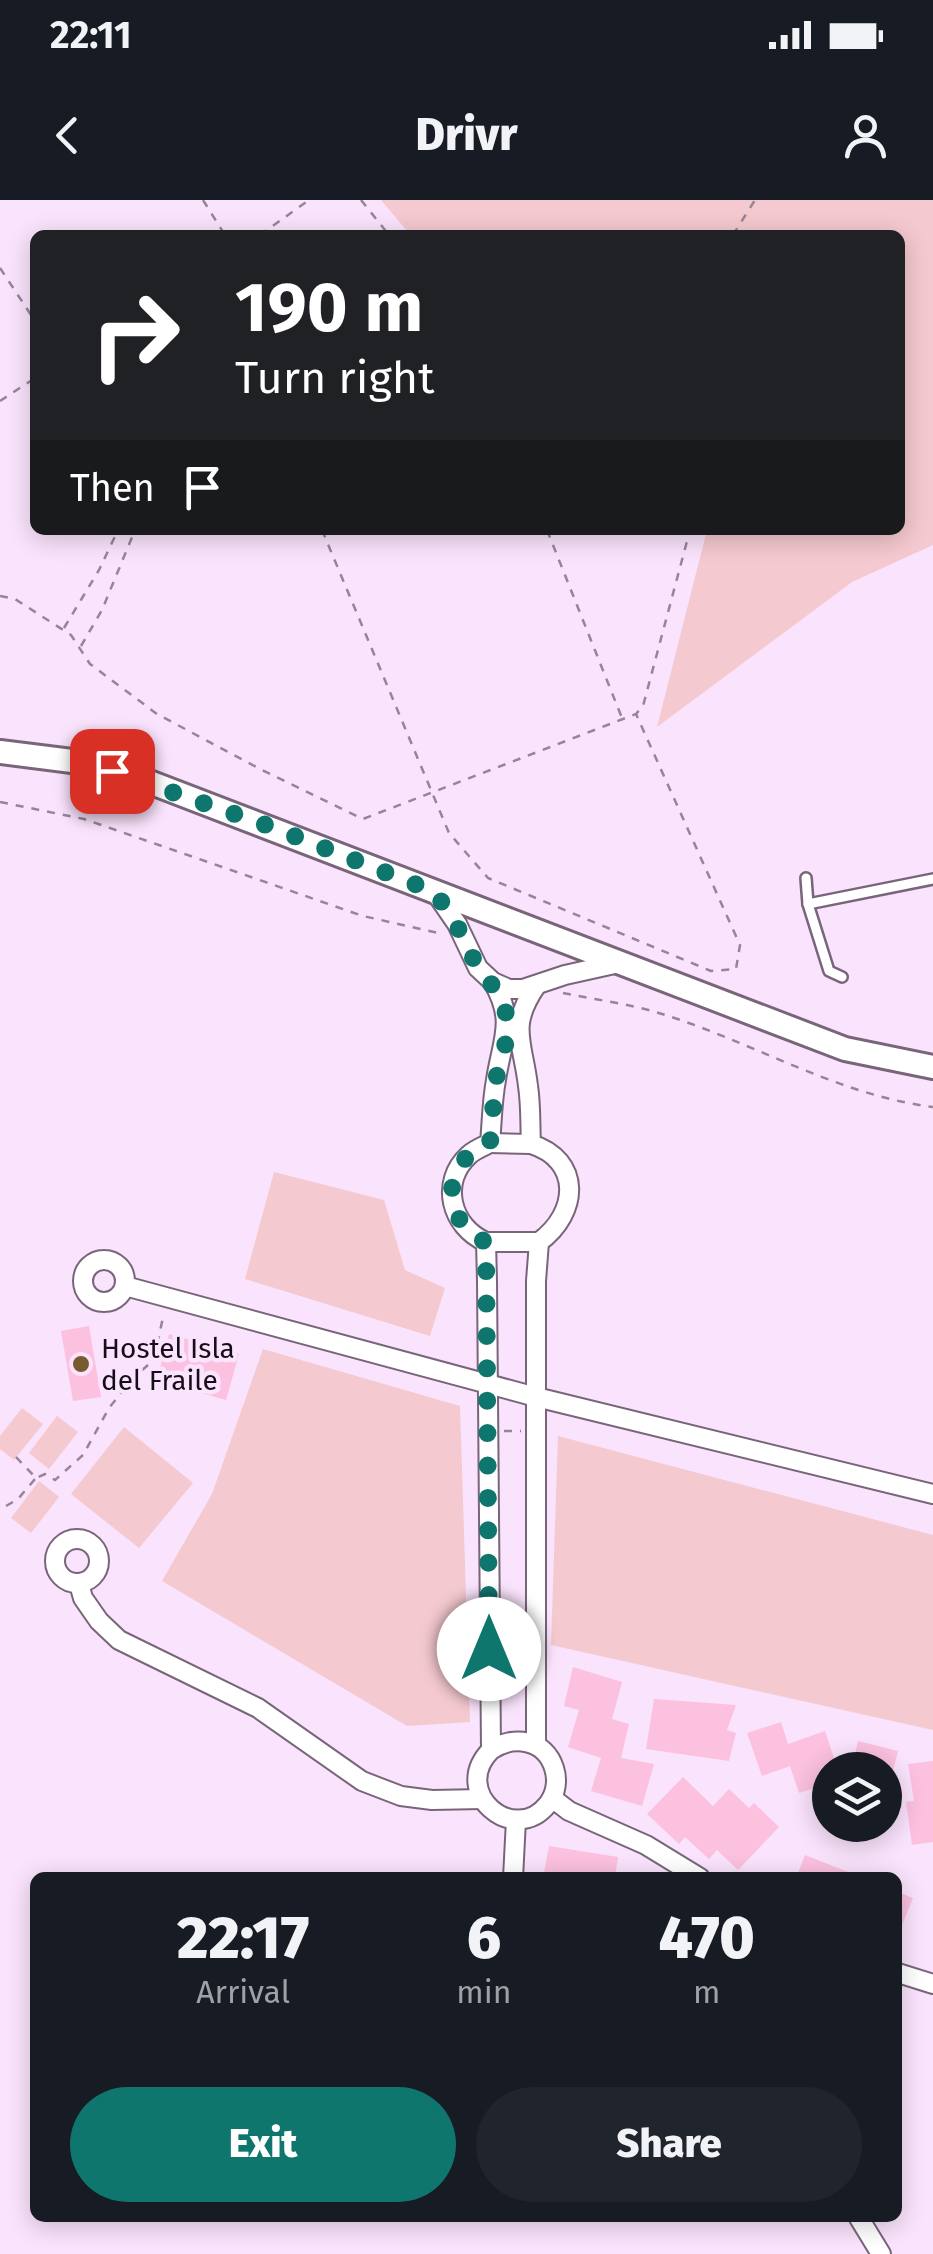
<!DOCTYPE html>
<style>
:root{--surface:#171b24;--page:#20242c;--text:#f1f3f6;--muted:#9ea1a6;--accent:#0f766e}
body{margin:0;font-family:"Fira Sans",sans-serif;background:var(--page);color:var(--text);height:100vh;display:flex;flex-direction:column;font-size:38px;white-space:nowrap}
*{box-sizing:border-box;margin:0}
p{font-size:32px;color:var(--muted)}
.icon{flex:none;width:55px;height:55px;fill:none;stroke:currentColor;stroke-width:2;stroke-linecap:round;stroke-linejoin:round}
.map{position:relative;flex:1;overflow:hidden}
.details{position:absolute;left:30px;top:1672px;width:872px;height:350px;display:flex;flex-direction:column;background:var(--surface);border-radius:15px;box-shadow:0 5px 25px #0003}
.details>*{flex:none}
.top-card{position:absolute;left:30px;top:30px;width:875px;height:305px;border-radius:15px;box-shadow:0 5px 25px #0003;background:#202124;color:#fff;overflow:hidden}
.buttons{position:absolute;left:812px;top:1552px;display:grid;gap:20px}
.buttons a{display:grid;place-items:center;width:90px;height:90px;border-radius:50%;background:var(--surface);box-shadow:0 5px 25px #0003;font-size:50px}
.pin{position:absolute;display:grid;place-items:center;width:85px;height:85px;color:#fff;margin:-42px;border-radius:20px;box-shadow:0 5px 15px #0006}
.me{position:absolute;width:110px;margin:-55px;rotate:0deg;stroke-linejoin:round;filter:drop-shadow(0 0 8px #0008)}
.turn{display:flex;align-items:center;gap:35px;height:210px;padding:0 40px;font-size:45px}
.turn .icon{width:130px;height:130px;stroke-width:2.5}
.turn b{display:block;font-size:70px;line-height:85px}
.then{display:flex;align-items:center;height:95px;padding:0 40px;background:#0003;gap:20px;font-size:38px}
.eta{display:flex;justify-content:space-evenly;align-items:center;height:170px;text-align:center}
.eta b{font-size:60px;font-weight:800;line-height:70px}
.primary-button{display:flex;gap:20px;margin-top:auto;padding:20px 40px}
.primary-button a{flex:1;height:115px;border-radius:60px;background:var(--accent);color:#fff;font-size:40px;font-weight:800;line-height:115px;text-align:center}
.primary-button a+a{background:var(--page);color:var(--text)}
.status{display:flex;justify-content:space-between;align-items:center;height:70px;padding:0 50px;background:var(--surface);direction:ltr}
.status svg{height:28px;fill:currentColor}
header{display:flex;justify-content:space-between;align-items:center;height:130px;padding:0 40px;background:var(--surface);font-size:45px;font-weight:800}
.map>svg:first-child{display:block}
.green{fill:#f4c9cf}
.building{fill:#fbc1df}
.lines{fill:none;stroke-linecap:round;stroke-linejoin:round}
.service-casing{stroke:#79657a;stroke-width:14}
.minor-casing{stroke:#79657a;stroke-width:22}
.secondary-casing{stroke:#79657a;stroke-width:28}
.path{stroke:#968597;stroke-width:2.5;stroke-dasharray:8 8;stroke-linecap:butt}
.service{stroke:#fff;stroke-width:9}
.minor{stroke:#fff;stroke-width:18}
.secondary{stroke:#fff;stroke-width:22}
.route{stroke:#0f766e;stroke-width:18;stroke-dasharray:0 32.4}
.poi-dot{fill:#795a2f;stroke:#fae3fc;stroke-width:4}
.labels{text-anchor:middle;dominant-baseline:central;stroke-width:9;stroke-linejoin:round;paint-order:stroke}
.poi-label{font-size:28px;fill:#160e17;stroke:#fae3fc;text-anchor:start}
</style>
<div class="status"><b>22:11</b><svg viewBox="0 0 49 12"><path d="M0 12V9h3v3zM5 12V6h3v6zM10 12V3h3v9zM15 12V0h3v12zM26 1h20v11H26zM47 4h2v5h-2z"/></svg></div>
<header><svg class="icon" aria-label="back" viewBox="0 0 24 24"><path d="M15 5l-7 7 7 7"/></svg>Drivr<svg class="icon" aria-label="person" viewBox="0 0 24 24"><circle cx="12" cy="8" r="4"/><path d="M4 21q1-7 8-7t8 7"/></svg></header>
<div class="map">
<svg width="933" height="2054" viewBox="0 0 933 2054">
<rect width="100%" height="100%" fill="#fae3fc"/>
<g class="green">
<path d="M381,0H933V345L852,382L657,527L707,330H900V35H423L407,31Z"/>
<path d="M274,972L384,1000L405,1070L445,1088L430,1136L245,1079Z"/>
<path d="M263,1149L460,1206L470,1522L407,1526L162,1381L212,1294Z"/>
<path d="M22,1208L43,1224L14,1260L0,1249V1236Z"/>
<path d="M57,1216L78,1232L49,1269L29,1253Z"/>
<path d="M124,1227L193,1283L139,1348L71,1294Z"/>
<path d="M558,1236L933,1335V1530L551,1445Z"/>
<path d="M39,1281L59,1297L31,1333L11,1318Z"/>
</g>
<g class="building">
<path d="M89,1126L101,1197L73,1201L61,1131Z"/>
<path d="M169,1134L239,1154L226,1200L157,1180Z"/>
<path d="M573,1467L622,1482L612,1519L629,1524L621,1558L654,1564L642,1606L591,1591L601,1558L568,1547L579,1510L564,1506Z"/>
<path d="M654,1499L736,1505L727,1530L736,1533L729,1561L646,1549Z"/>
<path d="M781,1522L788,1544L825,1531L838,1570H830V1583L799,1593L790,1566L762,1576L747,1533Z"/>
<path d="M858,1541L898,1551L886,1598L885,1570H851Z"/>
<path d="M933,1561V1642L912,1645L906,1602L914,1601L908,1564Z"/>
<path d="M683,1577L713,1606L729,1589L749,1608L754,1603L779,1627L738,1670L717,1650L709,1659L685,1637L679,1644L647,1614Z"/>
<path d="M549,1646L618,1657L615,1678H543Z"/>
<path d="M805,1655L861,1677V1678H796Z"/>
<path d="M898,1692L913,1698L898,1735Z"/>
</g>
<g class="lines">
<g class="service-casing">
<g id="service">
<path d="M806,678L808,704"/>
<path d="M842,777L829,771L808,704L933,679"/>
</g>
</g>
<g class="minor-casing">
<g id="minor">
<path d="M435,692L457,724L478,768L493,782L509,789H523L565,775L619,763"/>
<path d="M490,943L531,944"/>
<path d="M486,1042H539"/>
<circle cx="104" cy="1081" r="21"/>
<path d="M125,1086L536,1197L933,1294"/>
<circle cx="77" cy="1361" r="22"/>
<path d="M79,1384L83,1398L99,1421L119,1440L258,1508L362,1581L401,1596L432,1600L482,1599"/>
<path d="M536,1545V1081L539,1042C579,1013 582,960 531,944C530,925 531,905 528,886C523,842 508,827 536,786"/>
<path d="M491,1550C513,1535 545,1539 554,1568C558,1580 556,1594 548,1604C514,1647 449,1592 491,1550L487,1081L486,1042C451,1027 439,982 469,955C474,950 484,946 490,943C492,922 492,901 496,880C502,839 516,822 493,782"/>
<path d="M552,1598L569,1611L646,1645L700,1678"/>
<path d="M513,1678L516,1620"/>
<path d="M898,1773L933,1784"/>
<path d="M859,2018L881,2054"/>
</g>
</g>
<g class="secondary-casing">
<path id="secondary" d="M0,552L80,562L144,580L845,849L933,867"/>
</g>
<g class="path">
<path d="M203,0L225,35"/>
<path d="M361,0L389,35"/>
<path d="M260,35L309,0"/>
<path d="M733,35L755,0"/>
<path d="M0,68L35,121"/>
<path d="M0,201L35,178"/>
<path d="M322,330L449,633L488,678L711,771L736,769L740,745L636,514"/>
<path d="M547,330L622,518"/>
<path d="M0,396L15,399L71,435L90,464L157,514L262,570L363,619L636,514L643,506L690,330"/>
<path d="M64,428L99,370L118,330"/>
<path d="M81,446L102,410L135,330"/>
<path d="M0,602L84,619L363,716L443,734"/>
<path d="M563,793C596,800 631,804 662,814C753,842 837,895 933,907"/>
<path d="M504,1231H521"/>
<path d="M16,1257L36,1278L45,1274L55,1280L83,1255L109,1208L134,1177L154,1160L163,1117"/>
<path d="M6,1306L18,1299L35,1279"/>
</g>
<use href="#service" class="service"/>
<use href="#minor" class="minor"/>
<use href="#secondary" class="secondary"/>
</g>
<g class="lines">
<path class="route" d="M112,571L269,626L435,692L456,724L478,768L502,797L506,814L507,838L496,879L490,943C484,946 474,950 469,955C439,982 451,1027 486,1042L489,1449"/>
</g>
<circle class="poi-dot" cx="81" cy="1164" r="10"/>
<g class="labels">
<g class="poi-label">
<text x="101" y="1148">Hostel Isla<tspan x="101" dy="32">del Fraile</tspan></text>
</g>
</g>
</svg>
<div class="buttons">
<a><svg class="icon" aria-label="layers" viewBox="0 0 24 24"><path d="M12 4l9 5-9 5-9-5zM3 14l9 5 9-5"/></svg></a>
</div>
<div class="pin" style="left:112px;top:571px;background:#d93025"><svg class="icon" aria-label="arrive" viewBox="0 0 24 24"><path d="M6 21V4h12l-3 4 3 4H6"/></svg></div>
<svg class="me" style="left:489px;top:1449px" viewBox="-20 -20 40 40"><circle r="19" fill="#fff"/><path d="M0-13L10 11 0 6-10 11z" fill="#0f766e"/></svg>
<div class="top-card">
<div class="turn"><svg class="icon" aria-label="right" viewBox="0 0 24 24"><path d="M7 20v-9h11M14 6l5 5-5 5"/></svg><div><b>190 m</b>Turn right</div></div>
<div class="then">Then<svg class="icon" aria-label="arrive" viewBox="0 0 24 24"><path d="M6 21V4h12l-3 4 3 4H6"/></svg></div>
</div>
<section class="details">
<div class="eta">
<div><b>22:17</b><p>Arrival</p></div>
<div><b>6</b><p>min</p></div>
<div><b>470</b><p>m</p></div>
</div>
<div class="primary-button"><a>Exit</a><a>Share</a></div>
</section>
</div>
